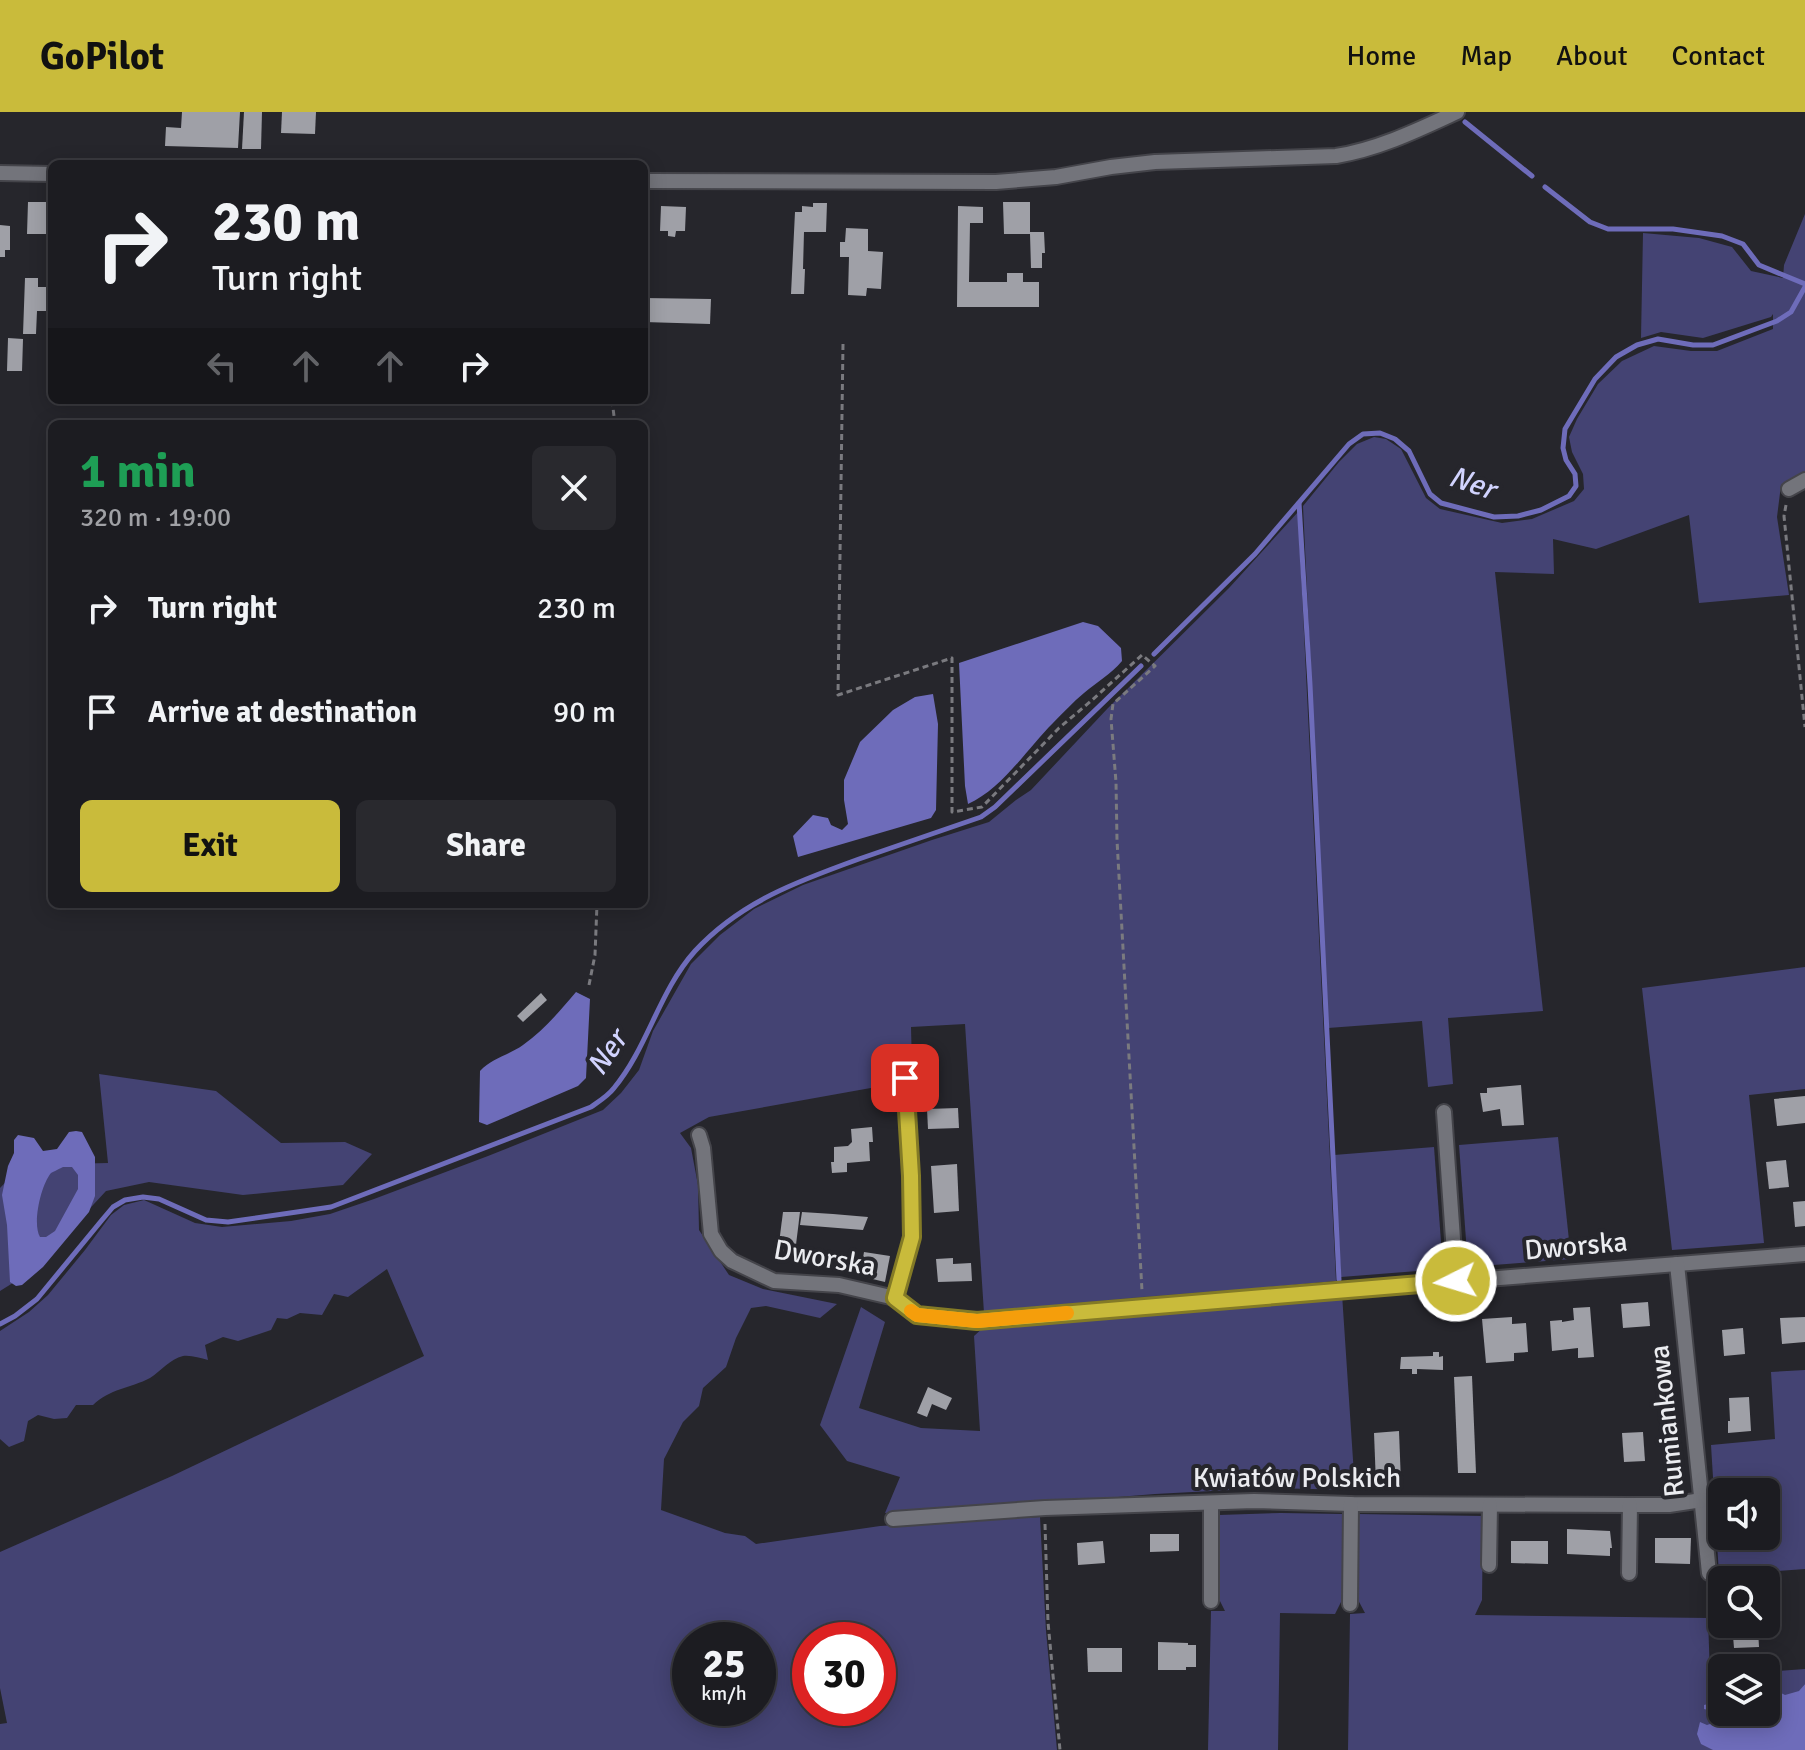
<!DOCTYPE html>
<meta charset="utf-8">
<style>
:root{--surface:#1c1c21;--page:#29292e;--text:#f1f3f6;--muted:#a0a1a5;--line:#3a3a3f;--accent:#c9bb3b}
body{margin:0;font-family:Signika,sans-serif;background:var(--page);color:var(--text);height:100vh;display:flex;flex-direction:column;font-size:30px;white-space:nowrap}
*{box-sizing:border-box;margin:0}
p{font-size:26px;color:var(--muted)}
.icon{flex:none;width:44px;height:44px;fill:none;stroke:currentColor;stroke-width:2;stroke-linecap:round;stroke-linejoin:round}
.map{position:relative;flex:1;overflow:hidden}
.drawer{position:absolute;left:48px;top:308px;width:600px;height:488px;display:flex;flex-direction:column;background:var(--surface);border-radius:12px;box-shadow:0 4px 20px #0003,0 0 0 2px var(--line)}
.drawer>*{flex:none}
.banner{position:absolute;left:48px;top:48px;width:600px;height:244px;border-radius:12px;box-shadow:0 4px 20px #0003,0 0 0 2px var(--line);background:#1c1c21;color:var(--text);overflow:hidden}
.tools{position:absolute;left:1708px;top:1366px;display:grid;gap:16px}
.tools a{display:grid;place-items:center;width:72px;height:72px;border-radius:12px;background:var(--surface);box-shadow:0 4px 20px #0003,0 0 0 2px var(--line);font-size:40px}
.speed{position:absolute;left:672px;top:1510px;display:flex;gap:16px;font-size:40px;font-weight:700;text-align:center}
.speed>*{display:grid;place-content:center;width:104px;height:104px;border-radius:50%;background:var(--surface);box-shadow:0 4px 20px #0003,0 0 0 2px var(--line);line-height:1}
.speed small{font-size:20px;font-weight:400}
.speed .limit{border:12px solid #d22;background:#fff;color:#111}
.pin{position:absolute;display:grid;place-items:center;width:68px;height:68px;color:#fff;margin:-34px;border-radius:16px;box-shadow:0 4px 12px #0006}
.me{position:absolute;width:88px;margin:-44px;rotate:265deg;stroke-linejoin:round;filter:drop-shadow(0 0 6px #0008)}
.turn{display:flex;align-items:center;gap:28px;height:168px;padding:0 32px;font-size:36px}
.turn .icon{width:104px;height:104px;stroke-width:2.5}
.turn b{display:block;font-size:56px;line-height:68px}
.lanes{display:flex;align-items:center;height:76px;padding:0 32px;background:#0003;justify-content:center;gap:40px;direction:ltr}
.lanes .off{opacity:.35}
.round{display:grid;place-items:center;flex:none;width:84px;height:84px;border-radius:12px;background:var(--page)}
.overview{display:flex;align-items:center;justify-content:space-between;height:136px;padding:0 32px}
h1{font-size:48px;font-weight:700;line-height:60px;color:#1e9e55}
.cta{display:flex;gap:16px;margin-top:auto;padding:16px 32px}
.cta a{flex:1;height:92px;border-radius:12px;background:var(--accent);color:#111;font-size:32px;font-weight:700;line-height:92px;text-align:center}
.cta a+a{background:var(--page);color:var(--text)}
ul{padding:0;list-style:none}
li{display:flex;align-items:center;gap:24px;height:104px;padding:0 32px}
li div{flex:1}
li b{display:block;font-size:30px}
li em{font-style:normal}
header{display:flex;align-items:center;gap:48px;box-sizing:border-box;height:112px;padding:0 40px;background:var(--accent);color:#111}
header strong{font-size:38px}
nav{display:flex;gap:44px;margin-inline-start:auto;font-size:28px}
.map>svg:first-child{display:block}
.green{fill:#444373;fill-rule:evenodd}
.water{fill:#6e6cba;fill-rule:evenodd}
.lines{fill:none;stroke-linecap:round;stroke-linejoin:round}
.stream{stroke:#6e6cba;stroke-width:5}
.building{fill:#9fa0a7}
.minor-casing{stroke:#44444a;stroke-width:18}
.path{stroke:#7a7a7f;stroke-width:3;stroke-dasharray:6 4;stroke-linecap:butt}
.minor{stroke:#73747b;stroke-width:14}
.route-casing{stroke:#837a26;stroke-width:20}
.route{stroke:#c9bb3b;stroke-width:14}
.slow{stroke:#f59e0b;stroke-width:14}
.labels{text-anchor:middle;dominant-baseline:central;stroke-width:8;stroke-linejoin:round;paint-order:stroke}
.street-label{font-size:28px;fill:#ebecf0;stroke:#26262c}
.water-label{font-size:30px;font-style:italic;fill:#d1d3fe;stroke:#26262c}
</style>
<header>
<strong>GoPilot</strong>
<nav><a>Home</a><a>Map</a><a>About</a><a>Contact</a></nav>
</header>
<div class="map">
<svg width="1805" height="1638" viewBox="0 0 1805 1638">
<rect width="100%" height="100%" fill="#26262c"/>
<g class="green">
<path d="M1805,102V361L1781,373L1777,405L1789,483L1699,491L1689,403L1596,437L1553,427L1554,462L1495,460L1543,899L1448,906L1453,972L1428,975L1422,909L1328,916L1303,394L1339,350L1357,332L1374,325L1386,327L1401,337L1426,386L1440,397L1502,411L1532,407L1574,389L1584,377L1583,362L1572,340L1569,325L1577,307L1598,272L1622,249L1654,234L1691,239H1717L1773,217V202L1771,205L1703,226L1661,220L1641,226L1643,121L1699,126L1732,135L1751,159L1783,166L1784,153Z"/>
<path d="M1298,400L1336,1169L984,1201L965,912L911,915L912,955L896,961L893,972L709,1005L680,1021L691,1036L698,1073L699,1118L729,1163L763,1177L837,1192L820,1206L766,1194L751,1196L736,1226L726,1255L703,1276L699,1294L683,1310L664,1347L661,1398L725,1421L745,1424L756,1432L880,1414L1040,1405L1046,1519L1057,1638H0V1612L7,1611L0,1576V1440L172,1364L424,1244L387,1157L348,1185L334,1182L322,1203L300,1201L287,1207L277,1206L271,1218L238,1229L223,1225L205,1233L208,1248C200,1246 191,1243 183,1244C170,1247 161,1259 150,1266C131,1276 109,1277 93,1293H76L67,1306L54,1307L38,1303L28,1309L24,1329L9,1335L0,1327V1219L29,1200L48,1183L85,1138L111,1103L124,1093L144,1088L195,1111L222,1115L291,1109L330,1102L374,1087L488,1044L603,998L621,981L639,958L653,919L691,852L720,823L754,797L803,773L932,728L989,710L1016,688L1031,678L1108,596L1229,476ZM690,1528H758V1596H690ZM810,1528H878V1596H810Z"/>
<path d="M1805,855V977L1749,983L1764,1131L1672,1138L1642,876Z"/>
<path d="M99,962L216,979L281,1031L345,1030L372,1042L343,1073L243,1083L149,1070L106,1079L32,1159L0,1179V1076L22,1053L108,1051Z"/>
<path d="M1558,1025L1571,1147L1468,1155L1459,1033Z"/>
<path d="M1434,1035L1443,1157L1341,1165L1334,1043Z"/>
<path d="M1342,1182L1355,1378L1268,1376L1155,1382L996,1395L986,1393L885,1401L900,1365L847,1349L820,1313L861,1195L885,1210L859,1296L921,1316L980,1319L974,1224L985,1214Z"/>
<path d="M1805,1258V1457L1719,1463L1711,1333L1775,1327L1771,1260ZM1722,1380H1766V1424H1722Z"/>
<path d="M1281,1401L1343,1402V1486L1335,1502L1280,1501L1278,1638H1208L1211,1499H1225L1218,1485L1219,1403Z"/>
<path d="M1358,1402L1483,1404L1482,1488L1475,1503L1708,1506L1710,1564L1722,1563V1600H1766V1560L1805,1557V1572L1758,1638H1348L1350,1502L1365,1501L1357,1486Z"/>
</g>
<g class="water">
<path d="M1083,510L1098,514L1121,536L1122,549C1111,562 1097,570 1084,581C1073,590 1063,601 1053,611C1027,637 1002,677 968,692L965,674L959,551Z"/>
<path d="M933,582L938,612L936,698L931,706L798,745L793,724L813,703L828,706L831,713L842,718L848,712L844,688V668L860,630L893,598L915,585Z"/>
<path d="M576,880L590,887L586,966L578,974L487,1013L479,1010L480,959C492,946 509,943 523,933C544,918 559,900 576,880Z"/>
<path d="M76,1019L82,1020L95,1045V1084L89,1100L43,1155L22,1173L16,1174L10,1170L7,1113L2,1083L8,1054L14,1041V1028L18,1023L34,1026L43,1039L57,1037L69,1020ZM63,1055H72L78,1063V1077L55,1119L46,1125H40C32,1112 41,1073 51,1061C53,1060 61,1056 63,1055Z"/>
<path d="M1805,1572V1638H1713L1701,1632L1697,1622L1700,1610L1707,1613L1713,1611L1717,1605L1712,1599L1704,1597V1593L1716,1590L1721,1587L1722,1600H1766V1583C1773,1578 1778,1579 1785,1583L1799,1579Z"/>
</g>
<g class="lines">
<g class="stream">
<path d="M1465,10L1532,64"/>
<path d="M1545,75L1590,110L1608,117H1673L1722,124L1743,132L1759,153L1805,172"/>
<path d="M1299,391L1310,573L1339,1168"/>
<path d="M1154,542L1255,442L1349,332L1363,322L1380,321L1395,327L1409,339L1430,382L1441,391L1494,405L1518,404L1541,398L1569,384L1576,374L1575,362L1566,348L1563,336L1565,317L1595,267L1616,245L1637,233L1658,227L1693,233H1713L1777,209L1791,200L1805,175"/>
<path d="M0,1212L15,1204L37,1187L102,1108L113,1095L125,1088L143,1085L159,1087L206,1108L228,1110L331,1095L591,995C598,990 608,984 614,976C648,935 659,879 695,839C740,790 798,769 859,747C899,733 940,719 981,705L995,695L1141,554"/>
</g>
</g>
<g class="building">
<path d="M182,0H240L238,36L165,34L166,15L181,16Z"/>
<path d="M244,0H262L261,37H242Z"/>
<path d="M282,0H316L315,22L281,21Z"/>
<path d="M28,90H52V115H46V122H27Z"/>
<path d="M1003,90H1030V120H1044L1045,141H1042V156H1031L1030,122H1004Z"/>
<path d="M813,91H827L826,120H804L803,157H805L804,182H791L795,100H802V94L813,95Z"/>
<path d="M661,94L686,95L685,119H676L675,125L668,124V119H660Z"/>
<path d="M958,94L983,95V111H970L969,170H1007V161H1023V170H1039V195H957Z"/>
<path d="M0,113L10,114V138H5V145H0Z"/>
<path d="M846,116L868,117V139L883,140L881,177L867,176L866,184L848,183L849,145H840V130H845Z"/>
<path d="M25,166H38V175H52V199H37L36,222H23Z"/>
<path d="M644,186L711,187L710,212L644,210Z"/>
<path d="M8,226L23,227L22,259H7Z"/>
<path d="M541,881L547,888L523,910L517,904Z"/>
<path d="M1521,973L1524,1013L1502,1014L1500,997L1483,1000L1480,981H1487V976Z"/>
<path d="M1805,984V1011L1777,1014L1774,987Z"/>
<path d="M958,996L959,1016L928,1017L927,997Z"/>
<path d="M872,1015L873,1030H869L870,1049L847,1051V1060L832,1061L831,1050H834V1035L848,1034L852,1030L851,1017Z"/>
<path d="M1786,1048L1789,1075L1769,1077L1766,1050Z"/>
<path d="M957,1052L959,1099L934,1101L931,1054Z"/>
<path d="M1805,1089V1114L1795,1115L1793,1090Z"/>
<path d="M783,1100H800L795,1141L778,1139Z"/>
<path d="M802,1100L833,1102L868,1105L863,1118L800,1113Z"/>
<path d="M864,1140L890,1144L885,1170L860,1164Z"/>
<path d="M953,1146V1152L971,1151L972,1169L938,1170L936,1147Z"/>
<path d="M1648,1190L1650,1214L1623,1216L1621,1192Z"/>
<path d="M1590,1195L1594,1245L1578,1246V1236L1552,1239L1550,1209L1562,1208V1210L1574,1208L1573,1196Z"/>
<path d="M1512,1205V1212L1526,1211L1528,1240L1514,1241V1249L1486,1251L1482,1207Z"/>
<path d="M1805,1205V1230L1782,1232L1780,1206Z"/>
<path d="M1743,1216L1745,1242L1724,1244L1722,1218Z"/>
<path d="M1433,1240H1439V1245L1443,1244V1258L1417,1257V1262H1412V1257H1400L1401,1245L1433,1244Z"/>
<path d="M1472,1264L1476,1361H1458L1454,1265Z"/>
<path d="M928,1275L952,1286L946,1298L932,1292L927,1305L917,1301Z"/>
<path d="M1749,1285L1751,1319L1728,1321V1309H1730L1729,1286Z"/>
<path d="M1399,1319L1401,1371L1376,1372L1374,1321Z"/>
<path d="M1643,1320L1645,1349L1624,1350L1622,1321Z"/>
<path d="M1567,1417L1610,1419L1612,1436H1610V1444L1567,1442Z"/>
<path d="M1150,1422H1179V1439L1150,1440Z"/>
<path d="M1655,1426H1691L1690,1452L1655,1451Z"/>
<path d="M1103,1429L1105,1451L1078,1453L1077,1431Z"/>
<path d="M1511,1429H1548V1452L1511,1451Z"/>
<path d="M1766,1487H1768L1771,1517L1758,1518L1759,1535L1734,1536L1732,1512H1766Z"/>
<path d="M1158,1530L1188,1531V1533H1196V1555H1186V1558H1158Z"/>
<path d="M1087,1536H1122V1560H1088Z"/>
</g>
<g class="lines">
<g class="minor-casing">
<g id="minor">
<path d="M0,61L52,62"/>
<path d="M644,69L996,70L1056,65L1111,55L1155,50L1336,44C1379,37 1418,18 1457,0"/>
<path d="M1789,377L1805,368"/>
<path d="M1444,1000L1456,1169"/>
<path d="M699,1023L703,1036L711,1122L721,1139L732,1149L774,1169L839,1173L895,1186L917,1203L977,1209L1142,1194L1805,1142"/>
<path d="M1677,1152L1709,1461"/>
<path d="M895,1186L912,1125L911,1064L905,966"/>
<path d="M1211,1391V1489"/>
<path d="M893,1407L1045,1396L1254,1389L1351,1392L1630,1393H1669L1702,1388"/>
<path d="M1489,1453L1490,1393"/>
<path d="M1629,1461L1630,1393"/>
<path d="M1350,1492L1351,1392"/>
</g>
</g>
<g class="path">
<path d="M843,232L838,583L952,546V700L982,695L1059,616L1091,589L1142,543L1155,554L1113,592L1111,607L1116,670L1117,728L1142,1179"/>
<path d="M612,288L615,312"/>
<path d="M1786,393L1784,404L1805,615"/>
<path d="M589,873L595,843L597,792"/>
<path d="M1045,1412L1048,1510L1060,1638"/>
</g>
<use href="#minor" class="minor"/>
</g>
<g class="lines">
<g class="route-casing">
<path id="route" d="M905,966L911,1064L912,1125L895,1186L917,1203L977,1209L1456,1169"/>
</g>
<use href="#route" class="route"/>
<path class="slow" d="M911,1199L917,1203L977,1209L1067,1201"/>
</g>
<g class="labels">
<g class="street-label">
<text transform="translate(1576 1134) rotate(-5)">Dworska</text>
<text transform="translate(825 1146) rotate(10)">Dworska</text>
<text transform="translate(1667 1309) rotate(-96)">Rumiankowa</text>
<text x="1297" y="1366">Kwiatów Polskich</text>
</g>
<g class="water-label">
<text transform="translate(1472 371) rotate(19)">Ner</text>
<text transform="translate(607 941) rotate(-56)">Ner</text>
</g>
</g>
</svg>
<div class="tools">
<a><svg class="icon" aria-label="sound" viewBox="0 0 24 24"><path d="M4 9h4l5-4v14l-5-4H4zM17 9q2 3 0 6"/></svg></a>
<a><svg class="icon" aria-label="search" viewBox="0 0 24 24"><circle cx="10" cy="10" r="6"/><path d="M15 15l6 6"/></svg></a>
<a><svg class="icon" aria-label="layers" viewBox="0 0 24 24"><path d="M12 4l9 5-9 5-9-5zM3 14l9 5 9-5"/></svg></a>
</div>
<div class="speed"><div>25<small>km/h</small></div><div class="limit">30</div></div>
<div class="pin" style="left:905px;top:966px;background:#d93025"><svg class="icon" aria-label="arrive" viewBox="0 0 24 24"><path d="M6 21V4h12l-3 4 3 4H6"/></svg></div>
<svg class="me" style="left:1456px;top:1169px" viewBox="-20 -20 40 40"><circle r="17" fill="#c9bb3b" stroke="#fff" stroke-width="3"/><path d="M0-11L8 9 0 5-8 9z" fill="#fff"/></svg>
<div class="banner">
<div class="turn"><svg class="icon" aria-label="right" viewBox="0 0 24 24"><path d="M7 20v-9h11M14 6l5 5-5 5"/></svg><div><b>230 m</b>Turn right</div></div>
<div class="lanes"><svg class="icon off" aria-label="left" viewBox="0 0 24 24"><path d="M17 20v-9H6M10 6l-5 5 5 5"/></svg><svg class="icon off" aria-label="ahead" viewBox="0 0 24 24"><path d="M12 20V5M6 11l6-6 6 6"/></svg><svg class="icon off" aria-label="ahead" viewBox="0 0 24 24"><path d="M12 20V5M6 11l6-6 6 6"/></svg><svg class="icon" aria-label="right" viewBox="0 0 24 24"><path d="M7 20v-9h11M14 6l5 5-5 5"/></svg></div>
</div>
<section class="drawer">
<div class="overview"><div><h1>1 min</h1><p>320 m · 19:00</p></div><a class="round"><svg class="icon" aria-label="close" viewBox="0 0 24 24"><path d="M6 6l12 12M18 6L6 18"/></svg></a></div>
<ul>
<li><svg class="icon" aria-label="right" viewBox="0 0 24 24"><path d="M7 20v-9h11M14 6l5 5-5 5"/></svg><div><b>Turn right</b></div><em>230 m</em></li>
<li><svg class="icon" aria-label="arrive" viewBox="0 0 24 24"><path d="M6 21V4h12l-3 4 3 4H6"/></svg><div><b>Arrive at destination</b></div><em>90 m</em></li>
</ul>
<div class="cta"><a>Exit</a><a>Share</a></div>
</section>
</div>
